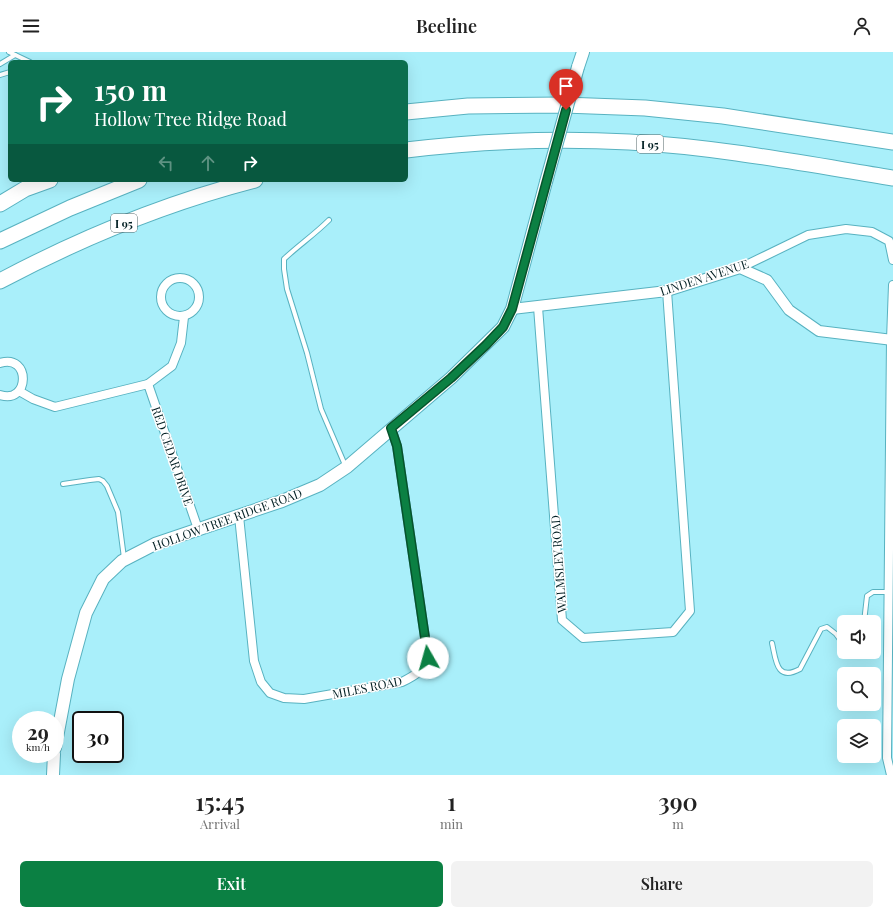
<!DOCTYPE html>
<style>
:root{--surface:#fff;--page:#f2f2f2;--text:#222;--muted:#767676;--accent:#0b8043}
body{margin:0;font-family:"Playfair Display",serif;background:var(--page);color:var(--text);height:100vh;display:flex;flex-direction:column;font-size:15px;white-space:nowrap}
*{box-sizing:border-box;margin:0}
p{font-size:13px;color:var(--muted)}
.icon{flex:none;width:22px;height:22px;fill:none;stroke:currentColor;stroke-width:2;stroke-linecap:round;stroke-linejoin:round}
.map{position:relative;height:723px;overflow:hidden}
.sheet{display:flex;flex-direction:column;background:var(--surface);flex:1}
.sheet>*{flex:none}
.top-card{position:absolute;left:8px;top:8px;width:400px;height:122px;border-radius:6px;box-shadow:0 4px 16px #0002;background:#0b6e4f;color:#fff;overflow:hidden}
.fabs{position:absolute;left:837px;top:563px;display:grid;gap:8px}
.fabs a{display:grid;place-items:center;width:44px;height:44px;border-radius:6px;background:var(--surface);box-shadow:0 4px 16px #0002;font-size:20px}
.speed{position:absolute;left:12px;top:659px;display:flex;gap:8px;font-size:20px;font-weight:700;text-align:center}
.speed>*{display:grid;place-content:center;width:52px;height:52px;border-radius:50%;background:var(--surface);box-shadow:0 4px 16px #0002;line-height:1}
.speed small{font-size:10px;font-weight:400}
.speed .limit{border:2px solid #111;border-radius:6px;background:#fff;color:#111}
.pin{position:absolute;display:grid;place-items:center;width:34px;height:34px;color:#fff;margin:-41px -17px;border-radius:50% 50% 50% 0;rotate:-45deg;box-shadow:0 0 4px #0007}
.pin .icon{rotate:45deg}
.me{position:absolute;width:44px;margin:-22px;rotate:353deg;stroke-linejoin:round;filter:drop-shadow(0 0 3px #0008)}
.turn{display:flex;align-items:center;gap:14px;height:84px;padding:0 20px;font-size:18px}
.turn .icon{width:52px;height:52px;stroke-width:2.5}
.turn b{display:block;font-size:28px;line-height:34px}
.lanes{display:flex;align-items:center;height:38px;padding:0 20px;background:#0003;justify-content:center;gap:20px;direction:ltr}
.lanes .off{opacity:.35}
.eta{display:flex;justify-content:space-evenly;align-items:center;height:68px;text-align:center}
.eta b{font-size:24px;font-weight:600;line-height:28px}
.action{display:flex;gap:8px;margin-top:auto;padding:8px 20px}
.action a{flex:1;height:46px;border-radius:6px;background:var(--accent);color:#fff;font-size:16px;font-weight:600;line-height:46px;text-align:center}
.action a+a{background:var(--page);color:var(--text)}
header{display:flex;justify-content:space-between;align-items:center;height:52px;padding:0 20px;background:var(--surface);font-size:18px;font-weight:600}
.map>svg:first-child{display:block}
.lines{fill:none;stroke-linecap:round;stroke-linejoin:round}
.service-casing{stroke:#58b2c0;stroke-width:6}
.minor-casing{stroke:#58b2c0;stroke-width:10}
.tertiary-casing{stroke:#58b2c0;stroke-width:12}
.secondary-casing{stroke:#58b2c0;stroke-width:14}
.motorway-casing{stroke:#58b2c0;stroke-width:17}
.service{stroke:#fff;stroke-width:4}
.minor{stroke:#fff;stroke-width:8}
.tertiary{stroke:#fff;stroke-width:10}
.secondary{stroke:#fff;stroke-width:12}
.motorway{stroke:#fff;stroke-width:15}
.secondary-bridge-casing{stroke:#58b2c0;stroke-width:14;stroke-linecap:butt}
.secondary-bridge{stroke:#fff;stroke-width:12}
.route-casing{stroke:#07532c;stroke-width:10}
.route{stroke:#0b8043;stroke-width:7}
.labels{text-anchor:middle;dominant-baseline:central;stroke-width:3;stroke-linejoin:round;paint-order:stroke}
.shield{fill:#fff;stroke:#4e6265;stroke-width:1}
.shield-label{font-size:11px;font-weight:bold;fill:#021f23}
.street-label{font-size:12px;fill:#021f23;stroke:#fff}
</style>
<header><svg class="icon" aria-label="menu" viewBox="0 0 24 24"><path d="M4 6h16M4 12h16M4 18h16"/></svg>Beeline<svg class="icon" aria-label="person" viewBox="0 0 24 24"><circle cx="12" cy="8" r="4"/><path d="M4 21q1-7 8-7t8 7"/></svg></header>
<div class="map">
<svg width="893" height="723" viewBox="0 0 893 723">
<rect width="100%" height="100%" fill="#a9effa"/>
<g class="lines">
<g class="service-casing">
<g id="service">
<path d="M9,0L30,10"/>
<path d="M0,12L15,3"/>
<path d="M0,23L10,20"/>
<path d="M329,168C315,182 299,193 284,207V217L287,237L307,301L321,357L345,413"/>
<path d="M63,432L90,428L99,427L103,429L107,434L118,460L124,506"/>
<path d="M864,570L867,544L873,540H888"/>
<path d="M772,591C776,608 776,630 800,617L821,577L827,575L836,582L844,593"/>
<path d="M852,600H858"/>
</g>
</g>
<g class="minor-casing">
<g id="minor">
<path d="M740,216L808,183L846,177L872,180L889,189L893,208"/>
<circle cx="180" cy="245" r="19"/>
<path d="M538,255L562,568L583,586L673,580L690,559L667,239"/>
<path d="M0,311C31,301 30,353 0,343"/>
<path d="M148,332L172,314L181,291L184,265"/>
<path d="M19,339L33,347L55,355L148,332L198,477"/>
<path d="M239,464L254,609L261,630L270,641L284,646L304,647L402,630C416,623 421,620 428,606L397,394L391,376"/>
<path d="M891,723L887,706L891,288L893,233"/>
</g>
</g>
<g class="tertiary-casing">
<path id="tertiary" d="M512,257L667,239L740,216L767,228L789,258L819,279L893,288"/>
</g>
<g class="secondary-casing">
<g id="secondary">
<path d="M578,15L583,0"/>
<path d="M55,696L68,627L86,561L103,527L122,509L155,492L282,449L320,433L347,415L451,326L503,275L512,257L546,130"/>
<path d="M53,723L54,702"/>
</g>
</g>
<g class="motorway-casing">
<g id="motorway">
<path d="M406,60L468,54L564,53L645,56L723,64L893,90"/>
<path d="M406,98C480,89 555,86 629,90C718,95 806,112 893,126"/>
<path d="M0,152L25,137L50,128"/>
<path d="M0,189L70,156L139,128"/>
<path d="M0,229C81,186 166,151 255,128"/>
</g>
</g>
<use href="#service" class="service"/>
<use href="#minor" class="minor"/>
<use href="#tertiary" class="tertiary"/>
<use href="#secondary" class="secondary"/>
<use href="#motorway" class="motorway"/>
<g class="secondary-bridge-casing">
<path id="secondary-bridge" d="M546,130L578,15"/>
</g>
<use href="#secondary-bridge" class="secondary-bridge"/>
</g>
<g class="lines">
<g class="route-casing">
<path id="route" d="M428,606L397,394L391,376L451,326L486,293L503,275L512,257L566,58"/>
</g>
<use href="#route" class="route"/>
</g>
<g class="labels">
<g class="shield">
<rect x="637" y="83" width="26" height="18" rx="3"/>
<rect x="111" y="162" width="26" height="18" rx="3"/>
</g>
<g class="shield-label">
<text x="650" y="92">I 95</text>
<text x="124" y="171">I 95</text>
</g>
<g class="street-label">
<text transform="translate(704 225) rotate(-18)">LINDEN AVENUE</text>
<text transform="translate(173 404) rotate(71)">RED CEDAR DRIVE</text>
<text transform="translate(227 467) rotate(-20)">HOLLOW TREE RIDGE ROAD</text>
<text transform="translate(558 512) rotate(-94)">WALMSLEY ROAD</text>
<text transform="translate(367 635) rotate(-11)">MILES ROAD</text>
</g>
</g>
</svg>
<div class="fabs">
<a><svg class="icon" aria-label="sound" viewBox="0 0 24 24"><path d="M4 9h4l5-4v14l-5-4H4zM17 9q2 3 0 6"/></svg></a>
<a><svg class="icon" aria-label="search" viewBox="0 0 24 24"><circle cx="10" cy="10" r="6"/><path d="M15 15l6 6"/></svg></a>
<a><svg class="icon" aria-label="layers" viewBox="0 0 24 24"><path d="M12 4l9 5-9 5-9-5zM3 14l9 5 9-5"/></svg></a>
</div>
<div class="speed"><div>29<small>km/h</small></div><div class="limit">30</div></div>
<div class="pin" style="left:566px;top:58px;background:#d93025"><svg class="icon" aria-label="arrive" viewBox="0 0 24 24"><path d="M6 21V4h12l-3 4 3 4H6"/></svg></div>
<svg class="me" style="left:428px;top:606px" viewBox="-20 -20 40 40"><circle r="19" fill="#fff"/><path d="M0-13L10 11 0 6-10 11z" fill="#0b8043"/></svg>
<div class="top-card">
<div class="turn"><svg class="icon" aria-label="right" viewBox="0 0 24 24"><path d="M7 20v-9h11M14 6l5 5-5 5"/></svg><div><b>150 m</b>Hollow Tree Ridge Road</div></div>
<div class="lanes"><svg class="icon off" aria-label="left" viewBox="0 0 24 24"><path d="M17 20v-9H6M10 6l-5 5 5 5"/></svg><svg class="icon off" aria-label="ahead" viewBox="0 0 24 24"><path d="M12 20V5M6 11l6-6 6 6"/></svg><svg class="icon" aria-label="right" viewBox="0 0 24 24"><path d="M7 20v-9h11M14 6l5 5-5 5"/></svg></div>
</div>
</div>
<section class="sheet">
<div class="eta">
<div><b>15:45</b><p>Arrival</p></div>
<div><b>1</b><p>min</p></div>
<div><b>390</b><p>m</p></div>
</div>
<div class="action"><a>Exit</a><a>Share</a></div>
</section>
